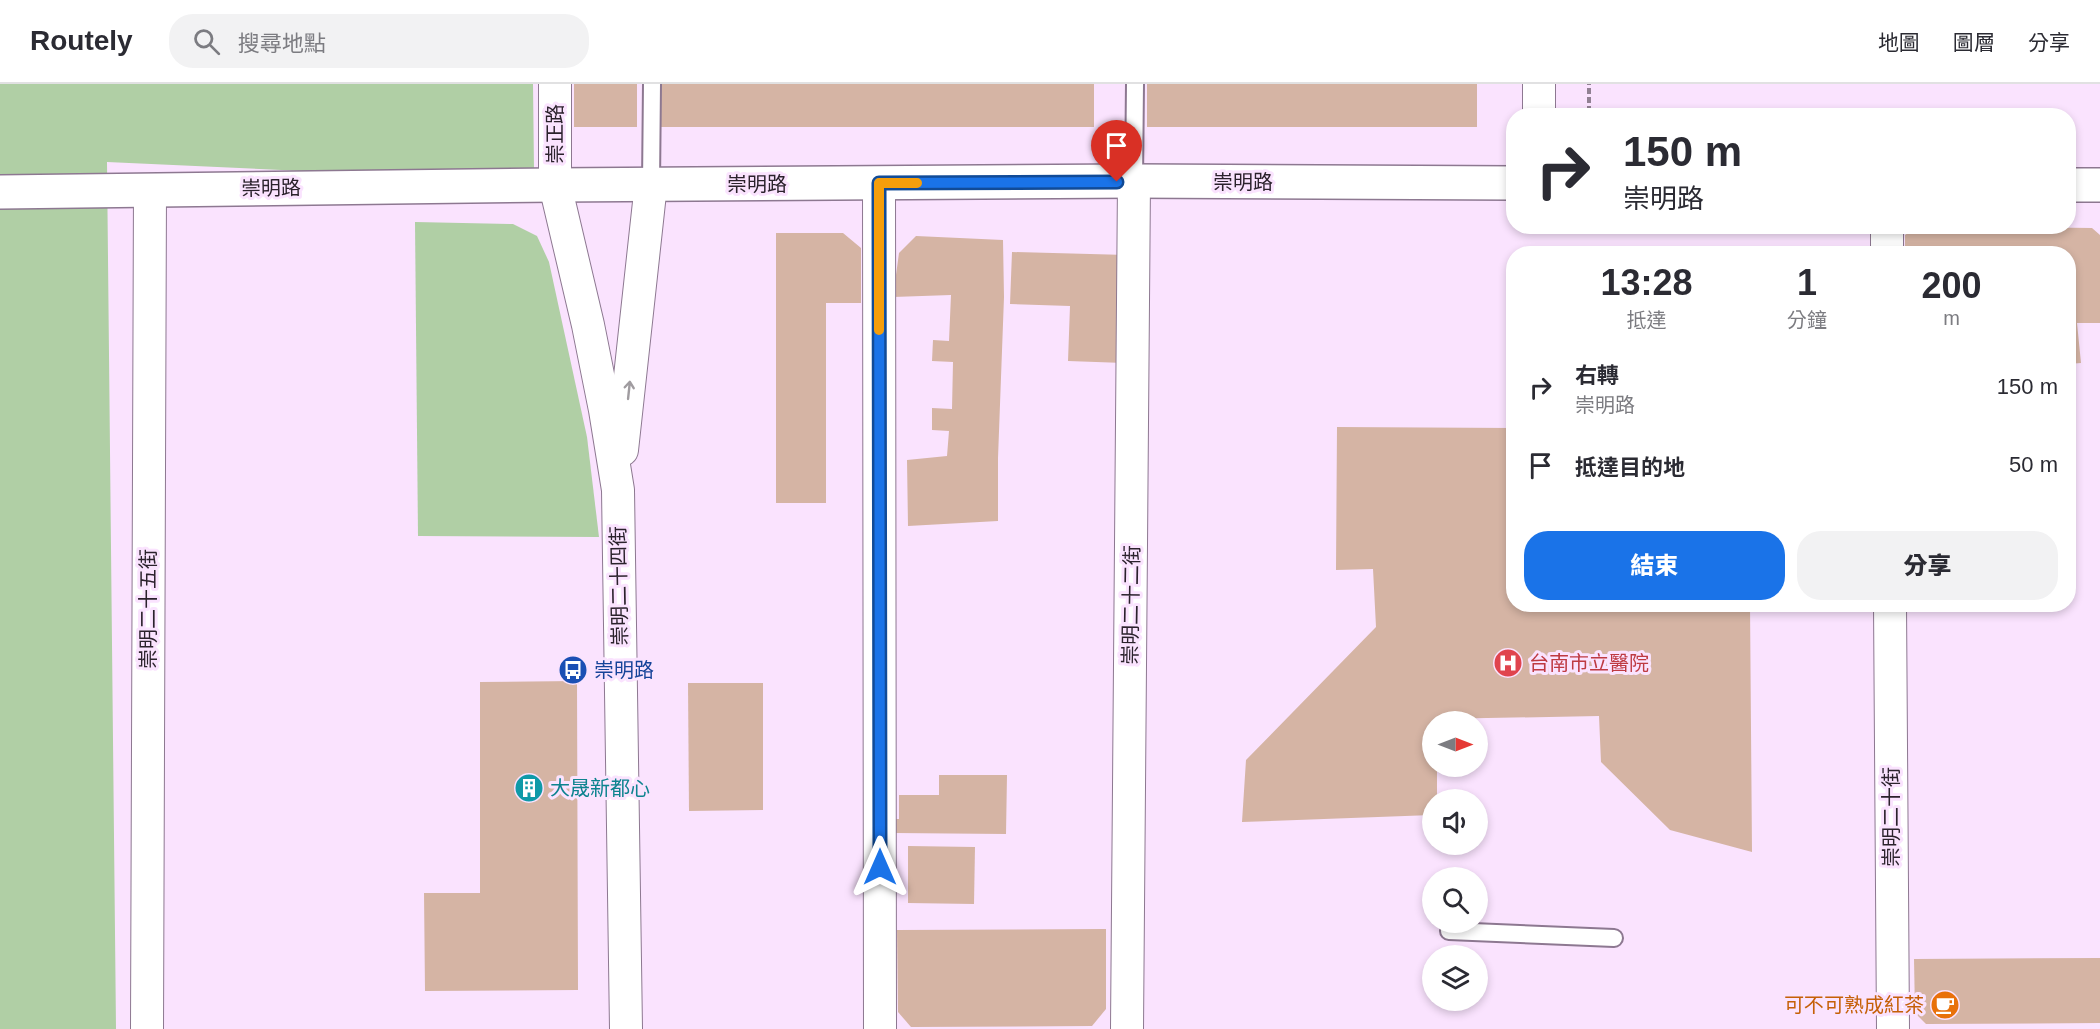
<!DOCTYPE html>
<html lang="zh-TW">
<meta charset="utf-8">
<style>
:root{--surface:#fff;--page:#f2f2f3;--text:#2b2b33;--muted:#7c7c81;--line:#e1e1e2;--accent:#1a73e8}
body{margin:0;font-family:Arial,"Noto Sans TC",sans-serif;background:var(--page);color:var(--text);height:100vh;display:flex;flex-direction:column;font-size:22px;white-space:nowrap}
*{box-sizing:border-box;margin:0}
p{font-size:20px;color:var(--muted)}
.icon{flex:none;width:33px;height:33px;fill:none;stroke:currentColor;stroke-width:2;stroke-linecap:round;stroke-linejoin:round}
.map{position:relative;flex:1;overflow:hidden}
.drawer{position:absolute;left:1506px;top:162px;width:570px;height:366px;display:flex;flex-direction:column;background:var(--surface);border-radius:24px;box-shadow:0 3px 9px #0003}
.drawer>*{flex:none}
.banner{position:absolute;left:1506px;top:24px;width:570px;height:126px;border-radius:24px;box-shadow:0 3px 9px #0003;background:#fff;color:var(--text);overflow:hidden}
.needle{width:39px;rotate:90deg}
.buttons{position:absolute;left:1422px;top:627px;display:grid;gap:12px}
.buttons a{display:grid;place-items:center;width:66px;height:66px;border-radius:50%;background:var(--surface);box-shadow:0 3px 9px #0003;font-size:30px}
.pin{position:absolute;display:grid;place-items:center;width:51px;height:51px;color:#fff;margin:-62px -26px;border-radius:50% 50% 50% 0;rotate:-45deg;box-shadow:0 0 6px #0007}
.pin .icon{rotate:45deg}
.me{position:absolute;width:66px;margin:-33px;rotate:0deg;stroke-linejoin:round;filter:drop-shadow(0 0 4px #0008)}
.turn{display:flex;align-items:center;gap:21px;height:126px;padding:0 18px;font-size:27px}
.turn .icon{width:78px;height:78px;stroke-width:2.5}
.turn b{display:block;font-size:42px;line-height:51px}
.eta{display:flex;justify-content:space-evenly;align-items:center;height:102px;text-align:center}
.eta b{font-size:36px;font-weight:800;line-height:42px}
.primary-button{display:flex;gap:12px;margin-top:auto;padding:12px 18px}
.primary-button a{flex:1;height:69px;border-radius:24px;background:var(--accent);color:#fff;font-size:24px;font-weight:800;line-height:69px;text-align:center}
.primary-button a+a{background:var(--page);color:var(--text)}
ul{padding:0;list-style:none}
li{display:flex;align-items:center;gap:18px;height:78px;padding:0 18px}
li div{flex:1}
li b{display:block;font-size:22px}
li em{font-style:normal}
header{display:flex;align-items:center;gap:36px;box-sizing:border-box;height:84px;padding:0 30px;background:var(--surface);border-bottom:2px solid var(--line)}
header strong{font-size:28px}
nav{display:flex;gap:33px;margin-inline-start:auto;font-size:21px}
.search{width:420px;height:54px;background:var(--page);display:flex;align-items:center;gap:15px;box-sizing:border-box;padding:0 21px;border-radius:24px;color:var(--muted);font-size:22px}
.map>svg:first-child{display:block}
.green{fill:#b0cfa5}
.building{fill:#d5b4a4}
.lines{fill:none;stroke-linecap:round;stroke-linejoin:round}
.service-casing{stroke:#8d7891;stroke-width:20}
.minor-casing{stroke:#8d7891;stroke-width:34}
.tertiary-casing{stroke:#8d7891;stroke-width:36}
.path{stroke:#918193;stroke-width:4;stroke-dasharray:6 3;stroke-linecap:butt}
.service{stroke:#fff;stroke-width:16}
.minor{stroke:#fff;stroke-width:32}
.tertiary{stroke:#fff;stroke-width:33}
.oneway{stroke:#a09ca0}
.route-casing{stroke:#114b97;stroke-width:15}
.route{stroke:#1a73e8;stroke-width:10}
.slow{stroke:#f59e0b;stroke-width:10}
.labels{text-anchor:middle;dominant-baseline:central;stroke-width:6;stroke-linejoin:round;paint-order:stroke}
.street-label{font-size:20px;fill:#2b222c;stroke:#fae3fe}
.health-label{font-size:20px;fill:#be3a42;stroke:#fae3fe;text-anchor:start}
.transit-label{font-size:20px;fill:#164399;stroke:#fae3fe;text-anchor:start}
.culture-label{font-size:20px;fill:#0d838f;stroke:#fae3fe;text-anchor:start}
.food-label{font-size:20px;fill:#c56008;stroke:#fae3fe;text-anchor:end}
</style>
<header>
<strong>Routely</strong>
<div class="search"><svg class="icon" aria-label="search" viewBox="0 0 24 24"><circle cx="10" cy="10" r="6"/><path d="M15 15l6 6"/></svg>搜尋地點</div>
<nav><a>地圖</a><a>圖層</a><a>分享</a></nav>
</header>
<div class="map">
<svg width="2100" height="945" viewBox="0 0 2100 945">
<rect width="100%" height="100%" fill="#fae3fe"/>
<g class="green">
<path d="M0,0H533L534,86L369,90L107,78L116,945H0Z"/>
<path d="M415,138L513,140L537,152L549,178L587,353L599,453L418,452Z"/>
</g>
<g class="building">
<rect x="574" y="0" width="63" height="43"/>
<path d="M658,0H1094V43H659Z"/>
<rect x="1147" y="0" width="330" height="43"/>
<path d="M1919,142L2092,144L2100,151V239H2077L2081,279L2068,280V170H1905V151Z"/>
<path d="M776,149H843L861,164V219H826V419H776Z"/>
<path d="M916,152L1003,156L1004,213L998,374V437L908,442L907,376L947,372L949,347L932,346V324L952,325L953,278L932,277L933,256L949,257L951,211L893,213L899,169Z"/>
<path d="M1012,168L1127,171L1124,279L1068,277L1070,222L1010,220Z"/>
<path d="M1337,343L1514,344V520H1750L1752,768L1670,746L1601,678L1599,632L1436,635V638H1432V682H1437V716H1432V731L1242,738L1246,676L1376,543L1373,485L1336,486Z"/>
<path d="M577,597L578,906L425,907L424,809H480V598Z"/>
<path d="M688,599H763V726L689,727Z"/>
<path d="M939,691H1007L1006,750L895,749V735H899V711H939Z"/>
<path d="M908,762L975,763L974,820L908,819Z"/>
<path d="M1106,845V925L1092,942L911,943L898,928L897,846Z"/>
<path d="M2100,874V939L1926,940L1915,929L1914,875Z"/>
</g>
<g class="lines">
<g class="service-casing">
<g id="service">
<path d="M1134,97L1135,0"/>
<path d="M651,100L652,0"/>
<path d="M1449,847L1614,854"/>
</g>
</g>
<g class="minor-casing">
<g id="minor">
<path d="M555,0V101L588,241L605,326L618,406L626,945"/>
<path d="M1539,32V0"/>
<path d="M879,99L880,945"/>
<path d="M1887,142V170"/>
<path d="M622,366L651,100"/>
<path d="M1890,520L1893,945"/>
<path d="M147,945L150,106"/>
<path d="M1127,945L1134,97"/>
</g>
</g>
<g class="tertiary-casing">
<g id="tertiary">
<path d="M2068,101H2100"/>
<path d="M0,108L555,101L1134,97L1514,99"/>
</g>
</g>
<path class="path" d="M1589,28V0"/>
<use href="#service" class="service"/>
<use href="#minor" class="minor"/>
<use href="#tertiary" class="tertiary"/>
</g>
<defs><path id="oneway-shaft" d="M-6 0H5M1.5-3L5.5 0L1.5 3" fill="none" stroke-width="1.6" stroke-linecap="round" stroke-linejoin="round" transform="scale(1.5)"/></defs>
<use class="oneway" href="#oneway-shaft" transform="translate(629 306) rotate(-84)"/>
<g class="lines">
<g class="route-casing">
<path id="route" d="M880,783L879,99L1117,98"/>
</g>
<use href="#route" class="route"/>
<path class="slow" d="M879,246V99H917"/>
</g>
<defs>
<g id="hospital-disc" transform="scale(1.5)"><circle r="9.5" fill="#e0444e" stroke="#fae3fe"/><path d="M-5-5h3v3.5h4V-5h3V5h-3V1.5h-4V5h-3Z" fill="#fff"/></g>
<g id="bus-disc" transform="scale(1.5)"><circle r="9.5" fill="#1a4fb4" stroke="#fae3fe"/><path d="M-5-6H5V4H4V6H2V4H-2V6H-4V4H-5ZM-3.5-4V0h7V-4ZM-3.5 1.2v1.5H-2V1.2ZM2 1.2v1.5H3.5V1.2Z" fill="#fff"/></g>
<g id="building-disc" transform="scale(1.5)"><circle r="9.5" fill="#0f9aa8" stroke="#fae3fe"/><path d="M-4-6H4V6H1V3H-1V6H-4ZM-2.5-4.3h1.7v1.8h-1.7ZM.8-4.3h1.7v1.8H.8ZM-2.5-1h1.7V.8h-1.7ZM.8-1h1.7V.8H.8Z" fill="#fff"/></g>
<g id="cafe-disc" transform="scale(1.5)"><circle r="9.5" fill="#e8710a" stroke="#fae3fe"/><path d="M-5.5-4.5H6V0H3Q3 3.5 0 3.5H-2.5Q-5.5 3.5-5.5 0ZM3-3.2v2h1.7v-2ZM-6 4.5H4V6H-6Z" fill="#fff"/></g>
</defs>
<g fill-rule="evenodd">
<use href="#hospital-disc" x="1508" y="579"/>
<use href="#bus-disc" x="573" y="586"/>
<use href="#building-disc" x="529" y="704"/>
<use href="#cafe-disc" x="1945" y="921"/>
</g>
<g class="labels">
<g class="street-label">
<text transform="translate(555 50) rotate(-90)">崇正路</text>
<text x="1243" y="98">崇明路</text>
<text x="757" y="100">崇明路</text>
<text transform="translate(271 104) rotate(-1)">崇明路</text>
<text transform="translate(619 502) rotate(-91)">崇明二十四街</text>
<text transform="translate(1131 521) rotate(-89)">崇明二十二街</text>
<text transform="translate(148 525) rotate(-90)">崇明二十五街</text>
<text transform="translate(1891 733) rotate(-90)">崇明二十街</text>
</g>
<g class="health-label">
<text x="1529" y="579">台南市立醫院</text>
</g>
<g class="transit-label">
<text x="594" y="586">崇明路</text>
</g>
<g class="culture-label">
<text x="550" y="704">大晟新都心</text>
</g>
<g class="food-label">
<text x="1924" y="921">可不可熟成紅茶</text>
</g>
</g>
</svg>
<div class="buttons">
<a><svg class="needle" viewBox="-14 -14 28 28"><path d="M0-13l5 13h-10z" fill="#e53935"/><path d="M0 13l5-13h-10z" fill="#7c7c81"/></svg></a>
<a><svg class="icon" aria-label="sound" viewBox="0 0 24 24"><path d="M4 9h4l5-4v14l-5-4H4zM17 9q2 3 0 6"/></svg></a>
<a><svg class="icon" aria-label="search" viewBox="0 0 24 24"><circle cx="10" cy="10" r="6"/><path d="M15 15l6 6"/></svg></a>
<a><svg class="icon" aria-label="layers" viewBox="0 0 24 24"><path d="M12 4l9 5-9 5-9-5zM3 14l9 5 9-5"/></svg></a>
</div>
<div class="pin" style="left:1117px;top:98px;background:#d93025"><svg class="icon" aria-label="arrive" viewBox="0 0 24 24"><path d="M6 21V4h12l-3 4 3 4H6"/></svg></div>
<svg class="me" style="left:880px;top:783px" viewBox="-20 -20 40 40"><path d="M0-17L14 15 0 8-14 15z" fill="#1a73e8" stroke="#fff" stroke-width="4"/></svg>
<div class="banner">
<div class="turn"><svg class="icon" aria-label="right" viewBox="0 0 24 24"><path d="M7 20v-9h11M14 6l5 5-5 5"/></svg><div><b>150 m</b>崇明路</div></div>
</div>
<section class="drawer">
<div class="eta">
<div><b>13:28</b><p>抵達</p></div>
<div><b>1</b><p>分鐘</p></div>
<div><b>200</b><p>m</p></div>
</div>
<ul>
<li><svg class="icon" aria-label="right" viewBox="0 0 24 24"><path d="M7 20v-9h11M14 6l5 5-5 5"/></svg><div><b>右轉</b><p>崇明路</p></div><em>150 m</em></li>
<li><svg class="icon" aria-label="arrive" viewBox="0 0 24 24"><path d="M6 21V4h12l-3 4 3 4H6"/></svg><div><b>抵達目的地</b></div><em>50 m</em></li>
</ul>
<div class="primary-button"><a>結束</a><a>分享</a></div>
</section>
</div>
